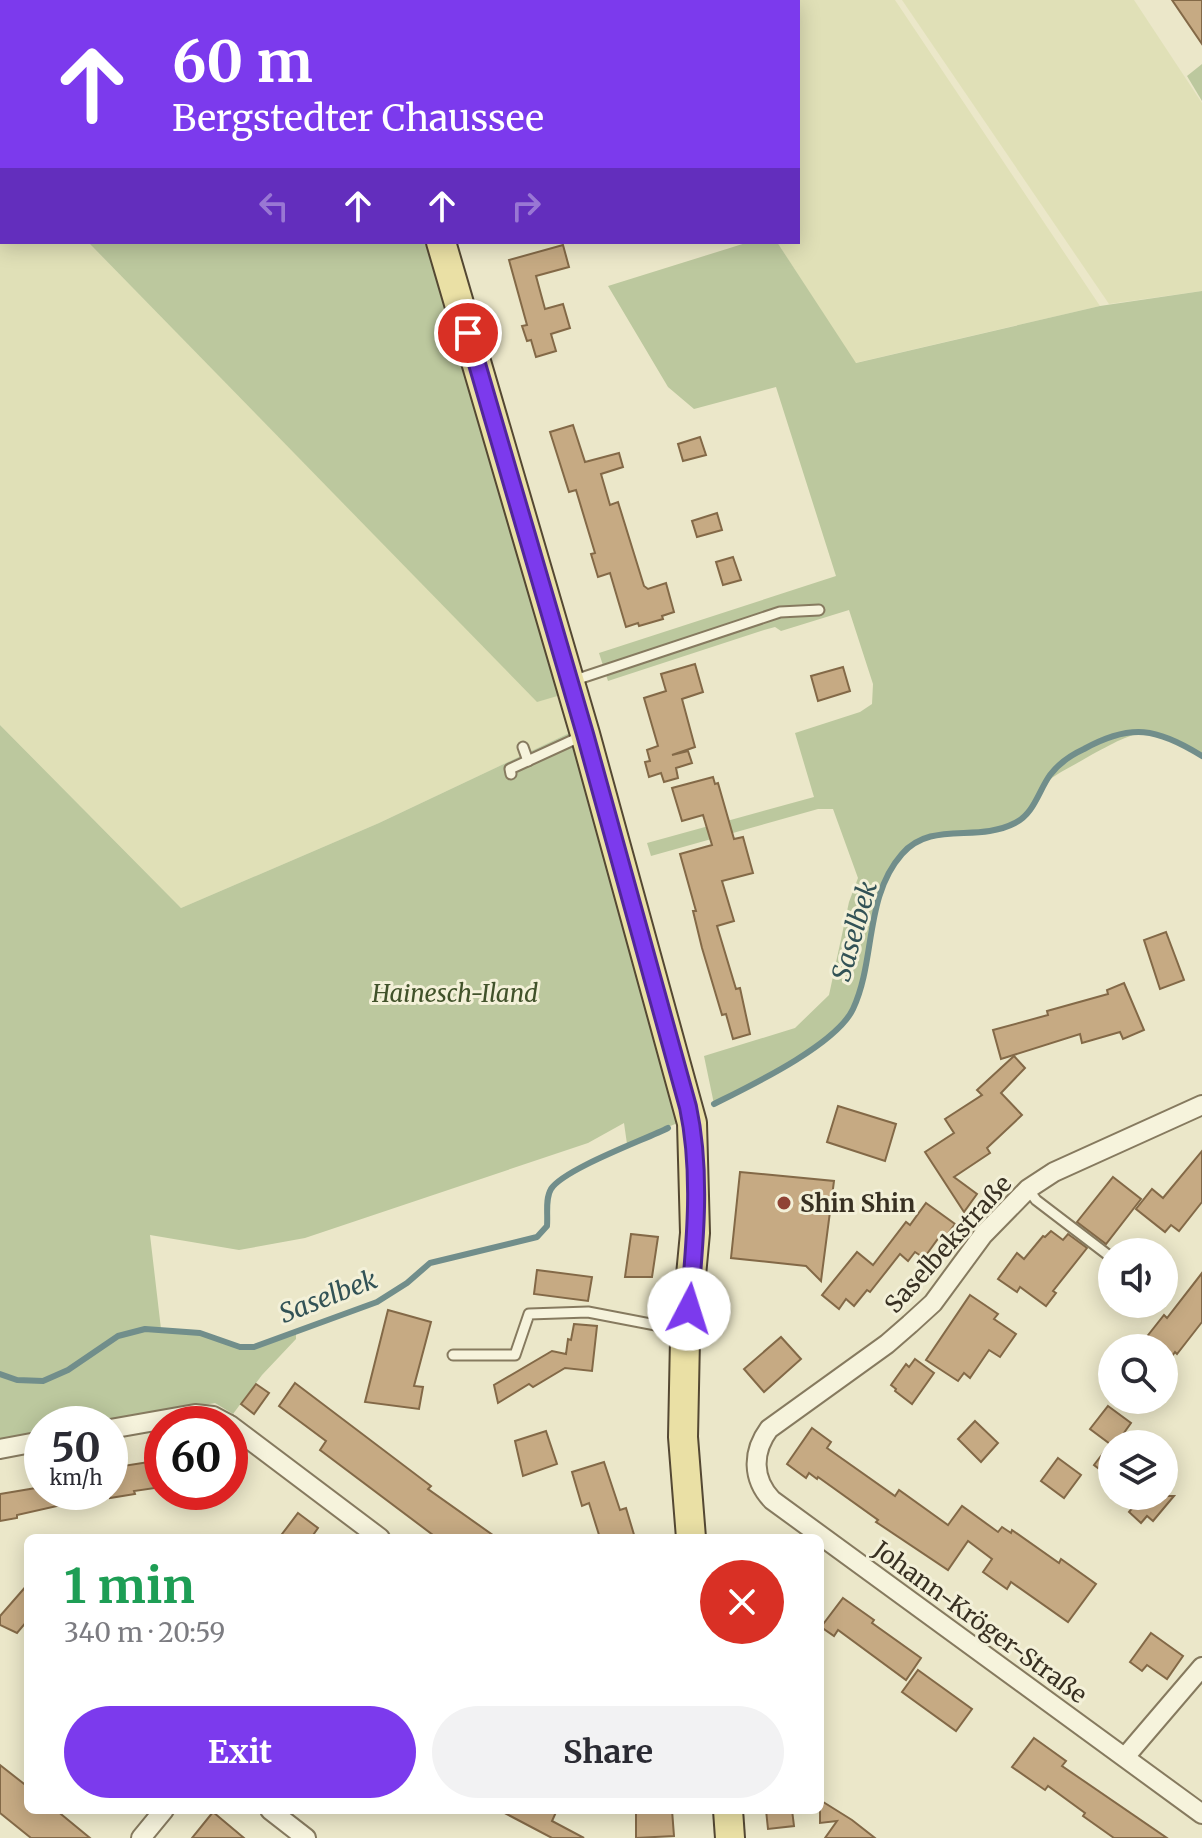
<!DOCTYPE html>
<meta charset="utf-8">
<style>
:root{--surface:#fff;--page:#f2f2f3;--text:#2b2b33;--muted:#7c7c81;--accent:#7c3aed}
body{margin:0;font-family:Merriweather,serif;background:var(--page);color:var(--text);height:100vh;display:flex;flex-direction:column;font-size:30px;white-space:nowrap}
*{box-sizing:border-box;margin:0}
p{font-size:26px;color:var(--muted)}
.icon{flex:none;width:44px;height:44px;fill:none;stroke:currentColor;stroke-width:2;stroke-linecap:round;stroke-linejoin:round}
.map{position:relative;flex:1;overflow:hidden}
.panel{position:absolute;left:24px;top:1534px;width:800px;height:280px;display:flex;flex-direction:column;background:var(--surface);border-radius:12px;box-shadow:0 4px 20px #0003}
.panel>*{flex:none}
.hud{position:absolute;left:0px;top:0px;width:800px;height:244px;box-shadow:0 4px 20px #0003;background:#7c3aed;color:#fff;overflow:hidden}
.fabs{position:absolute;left:1098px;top:1238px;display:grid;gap:16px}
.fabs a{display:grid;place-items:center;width:80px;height:80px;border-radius:50%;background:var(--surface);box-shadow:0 4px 20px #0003;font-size:40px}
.speed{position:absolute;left:24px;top:1406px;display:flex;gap:16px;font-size:40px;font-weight:700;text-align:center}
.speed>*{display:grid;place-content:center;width:104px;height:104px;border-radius:50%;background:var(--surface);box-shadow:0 4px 20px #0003;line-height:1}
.speed small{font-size:20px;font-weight:400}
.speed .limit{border:12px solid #d22;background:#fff;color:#111}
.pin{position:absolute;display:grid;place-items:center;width:68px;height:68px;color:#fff;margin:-34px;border:4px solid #fff;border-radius:50%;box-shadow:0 2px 8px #0007}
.me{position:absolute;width:88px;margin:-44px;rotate:5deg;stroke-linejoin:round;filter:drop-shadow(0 0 6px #0008)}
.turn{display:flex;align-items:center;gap:28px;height:168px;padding:0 40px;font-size:36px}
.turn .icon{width:104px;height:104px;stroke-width:2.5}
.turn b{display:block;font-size:56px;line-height:68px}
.lanes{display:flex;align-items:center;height:76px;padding:0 40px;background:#0003;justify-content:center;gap:40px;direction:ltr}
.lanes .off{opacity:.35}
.round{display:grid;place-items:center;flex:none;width:84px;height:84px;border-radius:42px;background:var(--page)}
.overview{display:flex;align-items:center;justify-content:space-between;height:136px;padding:0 40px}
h1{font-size:48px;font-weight:700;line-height:60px;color:#1e9e55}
.cta{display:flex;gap:16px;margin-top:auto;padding:16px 40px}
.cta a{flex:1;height:92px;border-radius:48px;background:var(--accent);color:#fff;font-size:32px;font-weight:700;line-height:92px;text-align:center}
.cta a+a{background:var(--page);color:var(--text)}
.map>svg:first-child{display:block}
.farmland{fill:#e0e0b7}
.green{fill:#bcc89e}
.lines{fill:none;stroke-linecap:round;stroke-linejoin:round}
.stream{stroke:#718e8b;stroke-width:6}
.building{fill:#c6aa83;stroke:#836947;stroke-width:2}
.lane-casing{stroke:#867a5f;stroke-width:13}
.street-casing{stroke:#867a5f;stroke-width:22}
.primary-casing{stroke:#544833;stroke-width:32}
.lane{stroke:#f6f3dc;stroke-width:9}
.street{stroke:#f6f3dc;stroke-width:18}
.primary{stroke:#eae0a5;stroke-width:28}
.route-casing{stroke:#51269a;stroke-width:20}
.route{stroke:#7c3aed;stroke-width:14}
.poi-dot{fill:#904335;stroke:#f3f0d8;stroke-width:3}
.labels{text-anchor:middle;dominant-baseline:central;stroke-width:6;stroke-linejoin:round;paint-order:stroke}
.park-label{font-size:24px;font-style:italic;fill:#41522a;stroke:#f3f0d8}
.poi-label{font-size:24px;font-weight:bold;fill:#383022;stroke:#f3f0d8;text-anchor:start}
.street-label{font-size:24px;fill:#383022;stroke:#f3f0d8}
.water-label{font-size:26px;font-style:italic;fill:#325256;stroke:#f3f0d8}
</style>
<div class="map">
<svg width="1202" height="1838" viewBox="0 0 1202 1838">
<rect width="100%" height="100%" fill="#ebe7c9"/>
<g class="farmland">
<path d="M618,0H895L1100,306L855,363L777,242H798V2Z"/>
<path d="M902,0H1134L1202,103V291L1109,304Z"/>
<path d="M0,152L2,242H88L537,701L571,692L582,727L379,823L181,908L0,725Z"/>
</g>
<g class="green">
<path d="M0,0H370L371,2H2V154Z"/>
<path d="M1202,64V101L1187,76Z"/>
<path d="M88,242H440L571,692L537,702Z"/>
<path d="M749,242H777L856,363L1100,306L1202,291V756C1146,723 1141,728 1086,758C1073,766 1056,773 1045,784C1032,798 1030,817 1011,825C1002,829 992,833 982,834C953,836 925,829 902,853C864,895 875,960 853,1009C837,1045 750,1085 714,1104L704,1056L795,1028L829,995L849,902L858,878L833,809H818L651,856L647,843L814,797L795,733L860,712L872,704L873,684L849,610L781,631L775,627L764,630L608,681L599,653L836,576L776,387L694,409L668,387L608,286Z"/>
<path d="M0,725L181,908L379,823L582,727L680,1122L627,1144L624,1123L588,1143L305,1238L239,1250L150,1235L161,1329L200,1333L246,1348L296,1330V1339L262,1375L233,1414L215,1403L106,1424H42V1437L0,1444Z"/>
</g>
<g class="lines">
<g class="stream">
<path d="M714,1104C750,1086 836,1045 853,1009C876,960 864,897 902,854C931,820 977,843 1015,823C1034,814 1039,790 1050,775C1059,763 1071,755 1084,749C1131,723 1157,728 1202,756"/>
<path d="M0,1374L17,1380L43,1381L68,1370L118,1336L145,1329L200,1333L240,1347H254L377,1302L407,1283L430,1263L537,1237L547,1226C548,1214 545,1199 551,1189C564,1169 644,1140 668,1128"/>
</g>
</g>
<g class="building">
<path d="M1172,0H1202V44Z"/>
<path d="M563,245L569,267L536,276L545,309L563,304L570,328L551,334L556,351L536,357L531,340L527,341L522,326L527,325L509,260Z"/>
<path d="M573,425L585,462L619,453L623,467L601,474L610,505L618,502L644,586L648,589L666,583L674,612L662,616L663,619L639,626L638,623L626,627L610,573L598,577L591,554L595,553L576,490L569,492L550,432Z"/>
<path d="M700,437L706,455L683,461L678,444Z"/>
<path d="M717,513L722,530L697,537L692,521Z"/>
<path d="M733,557L741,580L723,585L716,562Z"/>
<path d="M695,664L703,692L682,699L695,747L672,755L688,751L692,763L676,768L678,778L664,782L661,773L649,777L645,762L650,761L647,750L658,746L644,698L666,691L661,674Z"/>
<path d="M843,667L850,691L818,701L811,676Z"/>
<path d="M713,777L715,784L718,783L734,839L743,837L753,873L722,881L734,921L717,926L736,989L740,988L750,1034L733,1039L726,1014L722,1015L702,948L693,911H696L680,854L712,845L703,815L682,821L672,788Z"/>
<path d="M1166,932L1184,980L1160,989L1144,940Z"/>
<path d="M1124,983L1144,1030L1123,1039L1120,1032L1082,1043L1080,1034L1001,1059L993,1030L1048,1015L1047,1011L1108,994L1107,990Z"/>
<path d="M1014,1056L1025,1068L1001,1093L1022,1115L987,1148L990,1153L954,1177L977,1194L964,1212L925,1152L954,1133L945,1119L982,1095L977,1090Z"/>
<path d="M838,1106L896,1124L885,1161L827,1142Z"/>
<path d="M1202,1151V1202L1179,1231L1171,1225L1165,1232L1136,1209L1152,1189L1163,1198Z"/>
<path d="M740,1172L834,1181L821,1281L806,1266L731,1258Z"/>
<path d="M1113,1177L1141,1199L1106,1244L1077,1222Z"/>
<path d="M926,1203L955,1224L944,1239L940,1236L924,1258L915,1252L908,1261L900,1254L870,1292L867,1290L854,1306L846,1299L839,1309L822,1295L857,1252L873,1265L906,1222L910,1225Z"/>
<path d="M1051,1231L1063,1240L1068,1234L1087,1248L1053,1291L1056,1293L1046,1306L1020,1287L1017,1292L998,1279L1017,1253L1024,1259L1043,1236L1045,1237Z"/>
<path d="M631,1234L658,1237L652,1277H625Z"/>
<path d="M537,1270L592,1277L588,1301L534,1294Z"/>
<path d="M1202,1273V1322L1177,1354L1175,1352L1170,1359L1164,1354V1348H1156L1145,1339L1164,1315L1167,1318Z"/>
<path d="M970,1295L998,1314L994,1319L1016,1334L1000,1357L989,1350L970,1378L964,1373L958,1381L926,1360Z"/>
<path d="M388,1310L431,1322L414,1386L423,1387L419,1409L365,1402Z"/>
<path d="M574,1324L597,1326L592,1371L565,1368L533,1387L529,1384L498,1403L494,1385L552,1351L566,1354L568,1339L571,1340Z"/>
<path d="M781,1337L801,1359L764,1392L744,1369Z"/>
<path d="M915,1359L934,1373L912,1404L895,1391L896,1389L891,1385L906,1364L909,1367Z"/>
<path d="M295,1383L431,1486L428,1489L497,1538H437L320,1450L326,1441L279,1406Z"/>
<path d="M256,1384L269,1393L254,1414L241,1404Z"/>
<path d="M1108,1406L1131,1423L1116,1444H1112V1479L1094,1465L1110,1444L1090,1429Z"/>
<path d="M975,1421L998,1443L981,1462L958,1439Z"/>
<path d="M812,1428L831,1442L827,1448L895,1496L899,1490L948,1525L962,1506L998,1532L1002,1527L1011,1533L1012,1530L1059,1563L1061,1559L1096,1584L1068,1622L1011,1582L1007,1589L983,1572L992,1559L968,1541L948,1570L876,1522L878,1520L818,1477L817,1479L809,1473L806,1478L787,1464Z"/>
<path d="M546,1431L557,1464L523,1476L515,1441Z"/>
<path d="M1058,1458L1081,1475L1064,1498L1041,1481Z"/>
<path d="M162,1460V1487L134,1491L135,1494L110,1498V1468Z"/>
<path d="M604,1462L620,1510L626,1508L635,1538H600L589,1503L582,1506L572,1472Z"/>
<path d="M42,1487V1492H87L88,1499L17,1515V1518L0,1521V1494Z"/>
<path d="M1142,1496H1174L1153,1521L1147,1516L1141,1523L1129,1512Z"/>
<path d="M298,1513L318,1528L311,1538H279Z"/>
<path d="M28,1584V1620L17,1633L0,1625V1616Z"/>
<path d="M843,1598L874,1620L872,1623L921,1658L906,1680L838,1630L834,1636L821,1627Z"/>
<path d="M1151,1633L1183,1656L1167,1679L1147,1665L1142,1671L1130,1662Z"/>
<path d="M918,1670L972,1709L956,1731L902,1692Z"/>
<path d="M1034,1738L1066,1761L1062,1766L1167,1838H1114L1083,1816L1085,1813L1048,1786L1045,1790L1012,1767Z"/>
<path d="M0,1765L28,1787V1810H56L90,1838H31L0,1813Z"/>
<path d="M820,1800L852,1820L875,1838H825L837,1821L820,1823Z"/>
<path d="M499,1810H557L552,1821L584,1838H552Z"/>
<path d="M636,1810H672L674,1836L636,1838Z"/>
<path d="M766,1810H792L794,1826L768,1829Z"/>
<path d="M213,1812L244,1838H192Z"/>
</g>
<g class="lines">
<g class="lane-casing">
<g id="lane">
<path d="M413,0L414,2"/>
<path d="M572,681L780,612L819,610"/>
<path d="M523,747L528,761"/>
<path d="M511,774L510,769L582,736"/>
<path d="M1028,1189L1036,1200L1112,1258"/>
<path d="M453,1355H515L529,1314L588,1312L666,1327L684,1325"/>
</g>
</g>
<g class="street-casing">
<g id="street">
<path d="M1202,1105L1054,1172L1028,1189L983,1235L933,1303L910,1324L887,1344L769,1429C752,1452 752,1479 772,1500L1202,1814"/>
<path d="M230,1425L380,1538"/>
<path d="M110,1429L195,1414L213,1416L228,1424"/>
<path d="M0,1449L42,1441"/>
<path d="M1125,1757L1202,1667"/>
<path d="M270,1810L306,1838"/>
<path d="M141,1838L164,1810"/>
</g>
</g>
<g class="primary-casing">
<g id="primary">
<path d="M372,0V2"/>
<path d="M441,242L585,734L692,1123L695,1233L685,1339L683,1437L691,1538"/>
<path d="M728,1810L730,1838"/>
</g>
</g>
<use href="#lane" class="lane"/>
<use href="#street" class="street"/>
<use href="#primary" class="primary"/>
</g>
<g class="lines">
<g class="route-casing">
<path id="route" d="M468,333L585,734L688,1107C702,1172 695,1243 689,1309"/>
</g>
<use href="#route" class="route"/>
</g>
<circle class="poi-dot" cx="784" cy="1203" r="8"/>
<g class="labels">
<g class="park-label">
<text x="455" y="993">Hainesch-Iland</text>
</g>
<g class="poi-label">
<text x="800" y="1203">Shin Shin</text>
</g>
<g class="street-label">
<text transform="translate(948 1244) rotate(-48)">Saselbekstraße</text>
<text transform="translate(980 1622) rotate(36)">Johann-Kröger-Straße</text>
</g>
<g class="water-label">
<text transform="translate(854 931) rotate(-74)">Saselbek</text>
<text transform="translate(328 1296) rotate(-21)">Saselbek</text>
</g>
</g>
</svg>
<div class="fabs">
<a><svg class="icon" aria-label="sound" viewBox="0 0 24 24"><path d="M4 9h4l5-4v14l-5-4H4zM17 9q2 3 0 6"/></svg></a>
<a><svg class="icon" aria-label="search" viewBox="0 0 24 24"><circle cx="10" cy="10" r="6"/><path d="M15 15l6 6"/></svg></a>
<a><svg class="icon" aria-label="layers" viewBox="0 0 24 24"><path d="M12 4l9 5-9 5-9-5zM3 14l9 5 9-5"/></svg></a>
</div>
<div class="speed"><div>50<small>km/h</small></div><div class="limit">60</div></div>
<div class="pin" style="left:468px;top:333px;background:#d93025"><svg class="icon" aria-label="arrive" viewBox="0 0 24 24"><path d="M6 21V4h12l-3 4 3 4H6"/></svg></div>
<svg class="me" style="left:689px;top:1309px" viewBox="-20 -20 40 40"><circle r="19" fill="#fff"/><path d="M0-13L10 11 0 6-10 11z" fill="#7c3aed"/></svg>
<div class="hud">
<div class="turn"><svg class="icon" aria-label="ahead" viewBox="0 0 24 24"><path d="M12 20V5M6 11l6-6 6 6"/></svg><div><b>60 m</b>Bergstedter Chaussee</div></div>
<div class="lanes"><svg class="icon off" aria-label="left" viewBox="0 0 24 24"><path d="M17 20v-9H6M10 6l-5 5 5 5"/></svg><svg class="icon" aria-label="ahead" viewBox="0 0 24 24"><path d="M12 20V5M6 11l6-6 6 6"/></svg><svg class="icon" aria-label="ahead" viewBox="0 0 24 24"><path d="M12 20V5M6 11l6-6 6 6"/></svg><svg class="icon off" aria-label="right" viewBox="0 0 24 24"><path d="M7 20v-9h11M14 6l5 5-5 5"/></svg></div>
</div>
<section class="panel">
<div class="overview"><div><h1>1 min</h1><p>340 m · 20:59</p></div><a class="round" style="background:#d93025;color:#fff"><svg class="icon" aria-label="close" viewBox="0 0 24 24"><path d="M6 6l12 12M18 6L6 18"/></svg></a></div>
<div class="cta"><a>Exit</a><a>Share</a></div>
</section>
</div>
